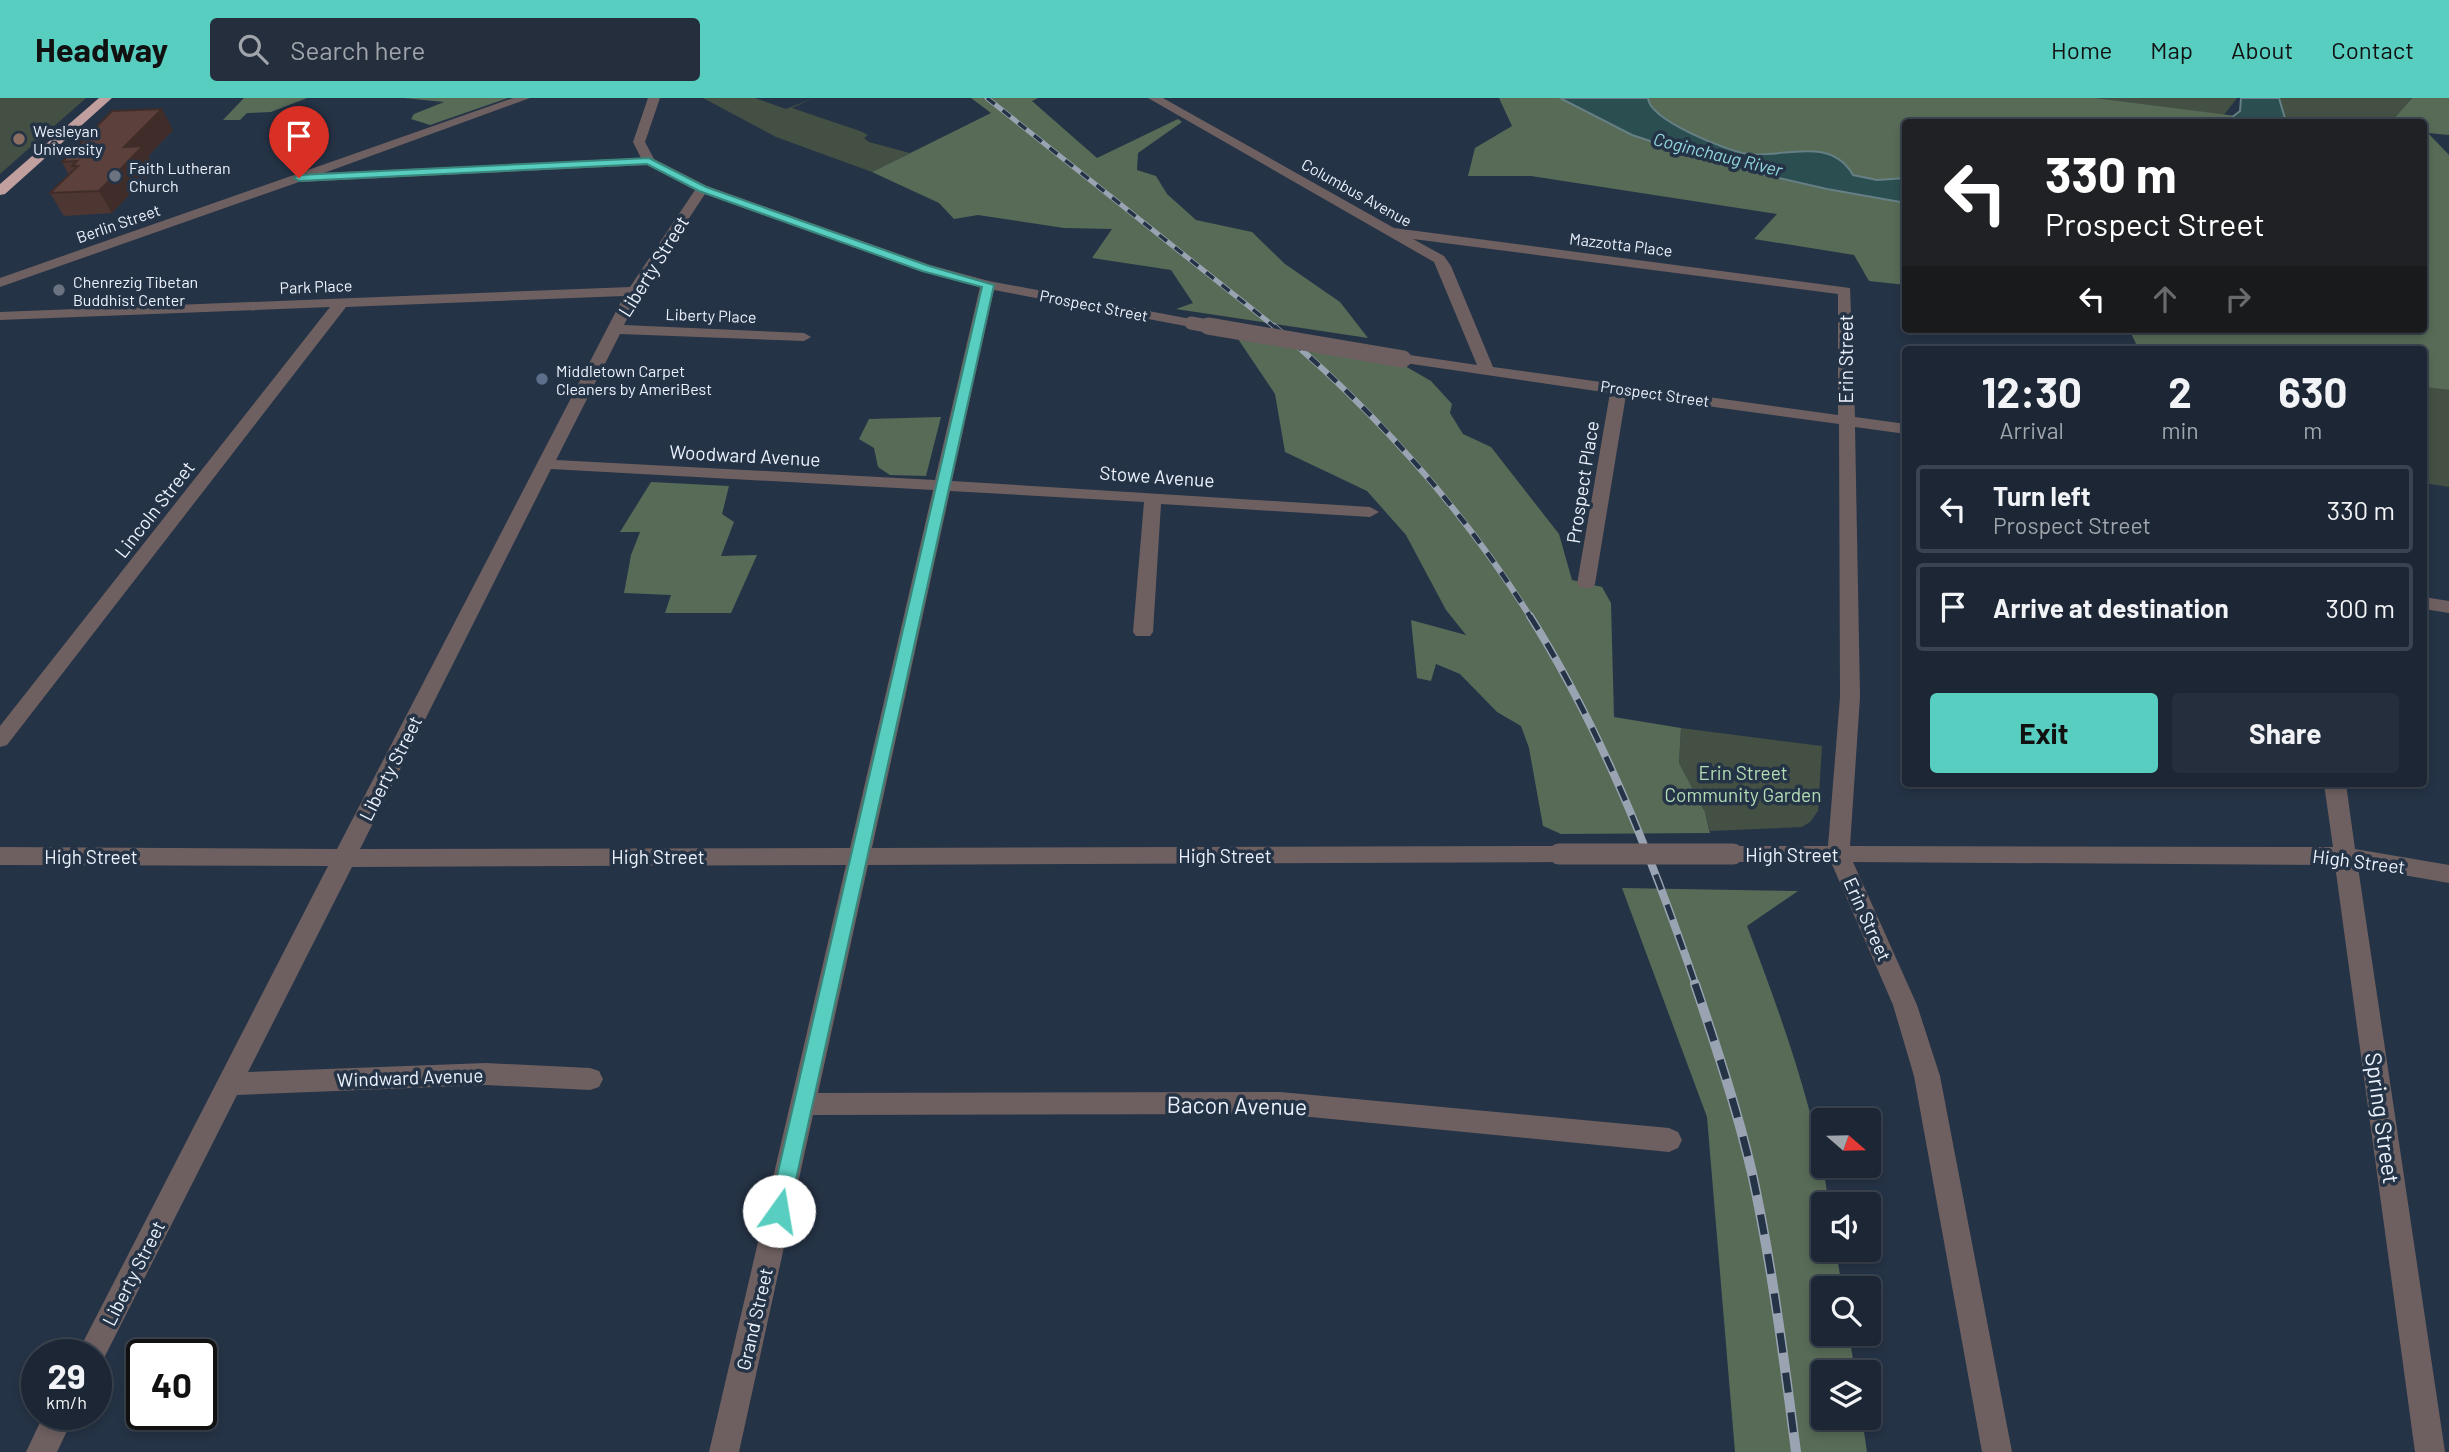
<!DOCTYPE html>
<style>
:root{--surface:#1c2634;--page:#252e3c;--text:#f1f3f6;--muted:#a0a5ac;--line:#3a434f;--accent:#58cec0}
body{margin:0;font-family:Barlow,sans-serif;background:var(--page);color:var(--text);height:100vh;display:flex;flex-direction:column;font-size:26px;white-space:nowrap}
*{box-sizing:border-box;margin:0}
p{font-size:23px;color:var(--muted)}
.icon{flex:none;width:38px;height:38px;fill:none;stroke:currentColor;stroke-width:2;stroke-linecap:round;stroke-linejoin:round}
.map{position:relative;flex:1;overflow:hidden}
.sheet{position:absolute;left:1902px;top:248px;width:525px;height:441px;display:flex;flex-direction:column;background:var(--surface);border-radius:7px;box-shadow:0 4px 10px #0003,0 0 0 2px var(--line)}
.sheet>*{flex:none}
.guide{position:absolute;left:1902px;top:21px;width:525px;height:214px;border-radius:7px;box-shadow:0 4px 10px #0003,0 0 0 2px var(--line);background:#202124;color:#fff;overflow:hidden}
.needle{width:46px;rotate:110deg}
.fabs{position:absolute;left:1811px;top:1010px;display:grid;gap:14px}
.fabs a{display:grid;place-items:center;width:70px;height:70px;border-radius:7px;background:var(--surface);box-shadow:0 4px 10px #0003,0 0 0 2px var(--line);font-size:35px}
.speed{position:absolute;left:21px;top:1241px;display:flex;gap:14px;font-size:35px;font-weight:700;text-align:center}
.speed>*{display:grid;place-content:center;width:91px;height:91px;border-radius:50%;background:var(--surface);box-shadow:0 4px 10px #0003,0 0 0 2px var(--line);line-height:1}
.speed small{font-size:18px;font-weight:400}
.speed .limit{border:4px solid #111;border-radius:10px;background:#fff;color:#111}
.pin{position:absolute;display:grid;place-items:center;width:60px;height:60px;color:#fff;margin:-72px -30px;border-radius:50% 50% 50% 0;rotate:-45deg;box-shadow:0 0 7px #0007}
.pin .icon{rotate:45deg}
.me{position:absolute;width:77px;margin:-38px;rotate:13deg;stroke-linejoin:round;filter:drop-shadow(0 0 5px #0008)}
.turn{display:flex;align-items:center;gap:24px;height:147px;padding:0 28px;font-size:32px}
.turn .icon{width:91px;height:91px;stroke-width:2.5}
.turn b{display:block;font-size:49px;line-height:60px}
.lanes{display:flex;align-items:center;height:66px;padding:0 28px;background:#0003;justify-content:center;gap:35px;direction:ltr}
.lanes .off{opacity:.35}
.eta{display:flex;justify-content:space-evenly;align-items:center;height:119px;text-align:center}
.eta b{font-size:42px;font-weight:700;line-height:49px}
.cta{display:flex;gap:14px;margin-top:auto;padding:14px 28px}
.cta a{flex:1;height:80px;border-radius:7px;background:var(--accent);color:#111;font-size:28px;font-weight:700;line-height:80px;text-align:center}
.cta a+a{background:var(--page);color:var(--text)}
ul{padding:0;list-style:none}
li{display:flex;align-items:center;gap:21px;height:88px;margin:0 14px 10px;padding:0 14px;border:4px solid var(--line);border-radius:7px}
li div{flex:1}
li b{display:block;font-size:26px}
li em{font-style:normal}
header{display:flex;align-items:center;gap:42px;box-sizing:border-box;height:98px;padding:0 35px;background:var(--accent);color:#111}
header strong{font-size:33px}
nav{display:flex;gap:38px;margin-inline-start:auto;font-size:24px}
.search{width:490px;height:63px;background:var(--page);display:flex;align-items:center;gap:18px;box-sizing:border-box;padding:0 24px;border-radius:7px;color:var(--muted);font-size:26px}
.map>svg:first-child{display:block}
.green{fill:#435043}
.forest{fill:#576b57}
.water{fill:#2b4e51;stroke:#657f85;stroke-width:2}
.lines{fill:none;stroke-linecap:round;stroke-linejoin:round}
.minor{fill:#6e6060;fill-rule:evenodd}
.highway{fill:#c19f9e;fill-rule:evenodd}
.rail-far3-casing{stroke:#99a3b1;stroke-width:5}
.rail-far2-casing{stroke:#99a3b1;stroke-width:6}
.rail-far1-casing{stroke:#99a3b1;stroke-width:8}
.rail-casing{stroke:#99a3b1;stroke-width:10}
.rail-far3{stroke:#253346;stroke-width:3.5;stroke-dasharray:10;stroke-linecap:butt}
.rail-far2{stroke:#253346;stroke-width:4.5;stroke-dasharray:12;stroke-linecap:butt}
.rail-far1{stroke:#253346;stroke-width:5;stroke-dasharray:16;stroke-linecap:butt}
.rail{stroke:#253346;stroke-width:7;stroke-dasharray:20;stroke-linecap:butt}
.minor-bridge-far2{stroke:#6e6060;stroke-width:13}
.minor-bridge-far1{stroke:#6e6060;stroke-width:17}
.minor-bridge{stroke:#6e6060;stroke-width:21}
.wall{fill:#4e3733}
.shaded-wall{fill:#402d29}
.building{fill:#5b403b;stroke:#402d29;stroke-width:2}
.route{fill:#58cec0;stroke:#39867d;stroke-width:2}
.education-dot{fill:#8d6e63;stroke:#253346;stroke-width:2.5}
.worship-dot{fill:#6b7280;stroke:#253346;stroke-width:2.5}
.service-dot{fill:#5c6f8a;stroke:#253346;stroke-width:2.5}
.labels{text-anchor:middle;dominant-baseline:central;stroke-width:7;stroke-linejoin:round;paint-order:stroke}
.far-poi-label{font-size:16px;fill:#ebf2fd;stroke:#253346;text-anchor:start}
.far-street-label{font-size:16px;fill:#ebf2fd;stroke:#253346}
.far-water-label{font-size:18px;font-style:italic;fill:#91d6dd;stroke:#253346}
.street-label{font-size:19px;fill:#ebf2fd;stroke:#253346}
.park-label{font-size:19px;fill:#b3ddb4;stroke:#253346}
.near-street-label{font-size:23px;fill:#ebf2fd;stroke:#253346}
</style>
<header>
<strong>Headway</strong>
<div class="search"><svg class="icon" aria-label="search" viewBox="0 0 24 24"><circle cx="10" cy="10" r="6"/><path d="M15 15l6 6"/></svg>Search here</div>
<nav><a>Home</a><a>Map</a><a>About</a><a>Contact</a></nav>
</header>
<div class="map">
<svg width="2449" height="1354" viewBox="0 0 2449 1354">
<rect width="100%" height="100%" fill="#253346"/>
<g class="green">
<path d="M0,0H86L0,76Z"/>
<path d="M703,0H755L786,11L814,0L792,10L860,33L868,37L864,40L869,44L910,55L872,74L776,39Z"/>
<path d="M2096,0H2237L2224,17Z"/>
<path d="M2279,0H2412L2391,24H2286Z"/>
<path d="M2424,289L2449,292V389L2424,385Z"/>
<path d="M1681,630L1822,648L1818,713L1810,724L1802,729L1710,733L1705,714L1679,665Z"/>
</g>
<g class="forest">
<path d="M244,0H307L271,14L247,15L240,22H223Z"/>
<path d="M404,0H508L430,27L411,21L414,16L444,4Z"/>
<path d="M971,0H1038L1032,3L1097,60L1178,21L1182,24L1138,55L1137,72L1156,78L1167,96L1196,122L1252,134L1285,166L1340,204L1368,240L1176,211L1193,205L1171,172L1092,160L1112,131L1064,130L978,117L954,121L939,105L872,74L991,15Z"/>
<path d="M1499,0H2096L2283,24H1906V187L1869,183L1854,157L1754,141L1777,116L1531,78H1468L1475,50L1512,28Z"/>
<path d="M2412,0H2449V37L2428,35L2449,57V292L2424,289V252H2139L2129,231H2424V24H2391Z"/>
<path d="M1238,241L1405,268L1431,283L1452,306L1450,315L1463,336L1491,349L1559,436L1572,482L1602,489L1611,505L1614,619L1681,630L1679,665L1705,714L1710,735L1561,736L1543,728L1529,650L1521,628L1497,614L1460,576L1436,566L1431,583L1417,580L1411,522L1466,537L1446,512L1406,437L1367,393L1285,354L1275,296Z"/>
<path d="M941,319L926,378L890,377L878,369L874,350L859,341L869,321Z"/>
<path d="M651,384L729,388L722,416L734,424L721,458L757,457L731,515H665L671,497L624,495L631,457L640,434H620Z"/>
<path d="M1622,790L1798,793L1747,828C1781,918 1815,1010 1829,1106H1824V1152H1836L1842,1190H1824V1236H1849L1855,1274H1824V1320H1862L1867,1354H1735L1707,1019Z"/>
</g>
<g class="water">
<path d="M1560,0H1648C1649,22 1727,53 1748,56C1783,60 1830,37 1853,77L1877,82L1906,80V105L1827,91L1723,67L1632,37Z"/>
<path d="M2241,0H2279L2286,24H2226L2240,13Z"/>
</g>
<g class="lines">
<g class="minor">
<path d="M513,0H530L324,75L641,60L633,44L648,0H660L645,44L654,61L707,88L930,167L989,183L1191,221L1198,225L1191,229L994,192L952,383L1370,409L1379,414L1370,419L1161,406L1153,534L1150,538H1136L1133,534L1144,404L950,393L872,750L1559,748L1567,750L1570,756L1567,762L1559,764L868,767L818,995L1280,994L1669,1030L1678,1034L1682,1042L1678,1050L1669,1054L1280,1016L813,1017L739,1354H709L846,767L352,769L248,974L486,965L590,970L599,973L603,981L599,989L590,992L486,987L237,997L101,1266L96,1268V1256H77L328,768L0,767V749L337,751L624,198L346,209L7,647L0,649V628L330,209L0,222V214L630,189L695,92L647,67L299,84L0,189V180ZM705,96L920,173L980,189L935,382L556,362L620,236L804,243L811,239L804,235L624,227L641,193ZM551,371L933,392L850,750L360,751Z"/>
<path d="M1148,0H1163L1394,130L1850,190L1855,319L1906,326V336L1855,329L1860,599L1850,748L2333,749L2324,686H2346L2355,751L2449,767V785L2358,769L2445,1354H2415L2335,767L1853,764L1917,907L1940,978L2012,1354H1982L1914,978L1893,907L1831,764H1733L1725,762L1722,756L1725,750L1733,748H1828L1840,599L1839,326L1626,297L1595,486L1592,490H1580L1577,486L1610,295L1398,264L1395,261L1403,256L1477,267L1434,164ZM1413,141L1838,196V317L1493,269L1451,168L1444,158Z"/>
<path d="M2424,499L2449,503V515L2424,511Z"/>
<path d="M44,1316H75L57,1354H26Z"/>
</g>
<path class="highway" d="M99,0H112L5,96L0,97V86Z"/>
<g class="rail-far3-casing">
<path id="rail-far3" d="M987,0L1276,230"/>
</g>
<g class="rail-far2-casing">
<path id="rail-far2" d="M1274,228C1375,313 1461,408 1531,520"/>
</g>
<g class="rail-far1-casing">
<path id="rail-far1" d="M1530,518C1602,633 1652,760 1696,888"/>
</g>
<g class="rail-casing">
<path id="rail" d="M1695,886C1716,948 1737,1011 1752,1075C1772,1167 1784,1261 1796,1354"/>
</g>
<use href="#rail-far3" class="rail-far3"/>
<use href="#rail-far2" class="rail-far2"/>
<use href="#rail-far1" class="rail-far1"/>
<use href="#rail" class="rail"/>
<path class="minor-bridge-far2" d="M1191,225L1218,230"/>
<path class="minor-bridge-far1" d="M1208,228L1403,261"/>
<path class="minor-bridge" d="M1559,756H1733"/>
</g>
<path class="wall" d="M173,32L148,58L155,70L112,115L64,118L50,95L69,77L62,64Z"/>
<path class="shaded-wall" d="M162,11L173,32L148,58L155,70L112,115L99,93L124,49Z"/>
<path class="building" d="M162,11L124,49L143,48L99,93L50,95L78,68H72L77,63L62,64L112,13Z"/>
<path class="route" d="M649,60L706,89L929,168L994,187L789,1113L786,1120L779,1123L772,1120L769,1113L982,189L922,173L699,93L647,66L299,83L294,80L299,77Z"/>
<circle class="education-dot" cx="19" cy="41" r="7"/>
<g class="worship-dot">
<circle cx="115" cy="78" r="7"/>
<circle cx="59" cy="192" r="7"/>
</g>
<circle class="service-dot" cx="542" cy="281" r="7"/>
<g class="labels">
<g class="far-poi-label">
<text x="33" y="32">Wesleyan<tspan x="33" dy="18">University</tspan></text>
<text x="129" y="69">Faith Lutheran<tspan x="129" dy="18">Church</tspan></text>
<text x="73" y="183">Chenrezig Tibetan<tspan x="73" dy="18">Buddhist Center</tspan></text>
<text x="556" y="272">Middletown Carpet<tspan x="556" dy="18">Cleaners by AmeriBest</tspan></text>
</g>
<g class="far-street-label">
<text transform="translate(1357 94) rotate(29)">Columbus Avenue</text>
<text transform="translate(118 125) rotate(-19)">Berlin Street</text>
<text transform="translate(1621 146) rotate(7)">Mazzotta Place</text>
<text transform="translate(316 188) rotate(-2)">Park Place</text>
<text transform="translate(1094 207) rotate(11)">Prospect Street</text>
<text transform="translate(711 217) rotate(2)">Liberty Place</text>
<text transform="translate(1655 295) rotate(8)">Prospect Street</text>
</g>
<g class="far-water-label">
<text transform="translate(1718 56) rotate(14)">Coginchaug River</text>
</g>
<g class="street-label">
<text transform="translate(653 168) rotate(-58)">Liberty Street</text>
<text transform="translate(1845 261) rotate(-90)">Erin Street</text>
<text transform="translate(745 357) rotate(3)">Woodward Avenue</text>
<text transform="translate(1157 378) rotate(4)">Stowe Avenue</text>
<text transform="translate(1582 384) rotate(-81)">Prospect Place</text>
<text transform="translate(154 411) rotate(-52)">Lincoln Street</text>
<text transform="translate(390 670) rotate(-63)">Liberty Street</text>
<text x="1792" y="756">High Street</text>
<text x="1225" y="757">High Street</text>
<text x="91" y="758">High Street</text>
<text x="658" y="758">High Street</text>
<text transform="translate(2359 763) rotate(7)">High Street</text>
<text transform="translate(1868 821) rotate(66)">Erin Street</text>
<text transform="translate(410 979) rotate(-2)">Windward Avenue</text>
<text transform="translate(133 1175) rotate(-63)">Liberty Street</text>
<text transform="translate(754 1221) rotate(-77)">Grand Street</text>
</g>
<g class="park-label">
<text x="1743" y="674">Erin Street<tspan x="1743" dy="22">Community Garden</tspan></text>
</g>
<g class="near-street-label">
<text transform="translate(1237 1007) rotate(1)">Bacon Avenue</text>
<text transform="translate(2383 1020) rotate(82)">Spring Street</text>
</g>
</g>
</svg>
<div class="fabs">
<a><svg class="needle" viewBox="-14 -14 28 28"><path d="M0-13l5 13h-10z" fill="#e53935"/><path d="M0 13l5-13h-10z" fill="#a0a5ac"/></svg></a>
<a><svg class="icon" aria-label="sound" viewBox="0 0 24 24"><path d="M4 9h4l5-4v14l-5-4H4zM17 9q2 3 0 6"/></svg></a>
<a><svg class="icon" aria-label="search" viewBox="0 0 24 24"><circle cx="10" cy="10" r="6"/><path d="M15 15l6 6"/></svg></a>
<a><svg class="icon" aria-label="layers" viewBox="0 0 24 24"><path d="M12 4l9 5-9 5-9-5zM3 14l9 5 9-5"/></svg></a>
</div>
<div class="speed"><div>29<small>km/h</small></div><div class="limit">40</div></div>
<div class="pin" style="left:299px;top:80px;background:#d93025"><svg class="icon" aria-label="arrive" viewBox="0 0 24 24"><path d="M6 21V4h12l-3 4 3 4H6"/></svg></div>
<svg class="me" style="left:779px;top:1113px" viewBox="-20 -20 40 40"><circle r="19" fill="#fff"/><path d="M0-13L10 11 0 6-10 11z" fill="#58cec0"/></svg>
<div class="guide">
<div class="turn"><svg class="icon" aria-label="left" viewBox="0 0 24 24"><path d="M17 20v-9H6M10 6l-5 5 5 5"/></svg><div><b>330 m</b>Prospect Street</div></div>
<div class="lanes"><svg class="icon" aria-label="left" viewBox="0 0 24 24"><path d="M17 20v-9H6M10 6l-5 5 5 5"/></svg><svg class="icon off" aria-label="ahead" viewBox="0 0 24 24"><path d="M12 20V5M6 11l6-6 6 6"/></svg><svg class="icon off" aria-label="right" viewBox="0 0 24 24"><path d="M7 20v-9h11M14 6l5 5-5 5"/></svg></div>
</div>
<section class="sheet">
<div class="eta">
<div><b>12:30</b><p>Arrival</p></div>
<div><b>2</b><p>min</p></div>
<div><b>630</b><p>m</p></div>
</div>
<ul>
<li><svg class="icon" aria-label="left" viewBox="0 0 24 24"><path d="M17 20v-9H6M10 6l-5 5 5 5"/></svg><div><b>Turn left</b><p>Prospect Street</p></div><em>330 m</em></li>
<li><svg class="icon" aria-label="arrive" viewBox="0 0 24 24"><path d="M6 21V4h12l-3 4 3 4H6"/></svg><div><b>Arrive at destination</b></div><em>300 m</em></li>
</ul>
<div class="cta"><a>Exit</a><a>Share</a></div>
</section>
</div>
